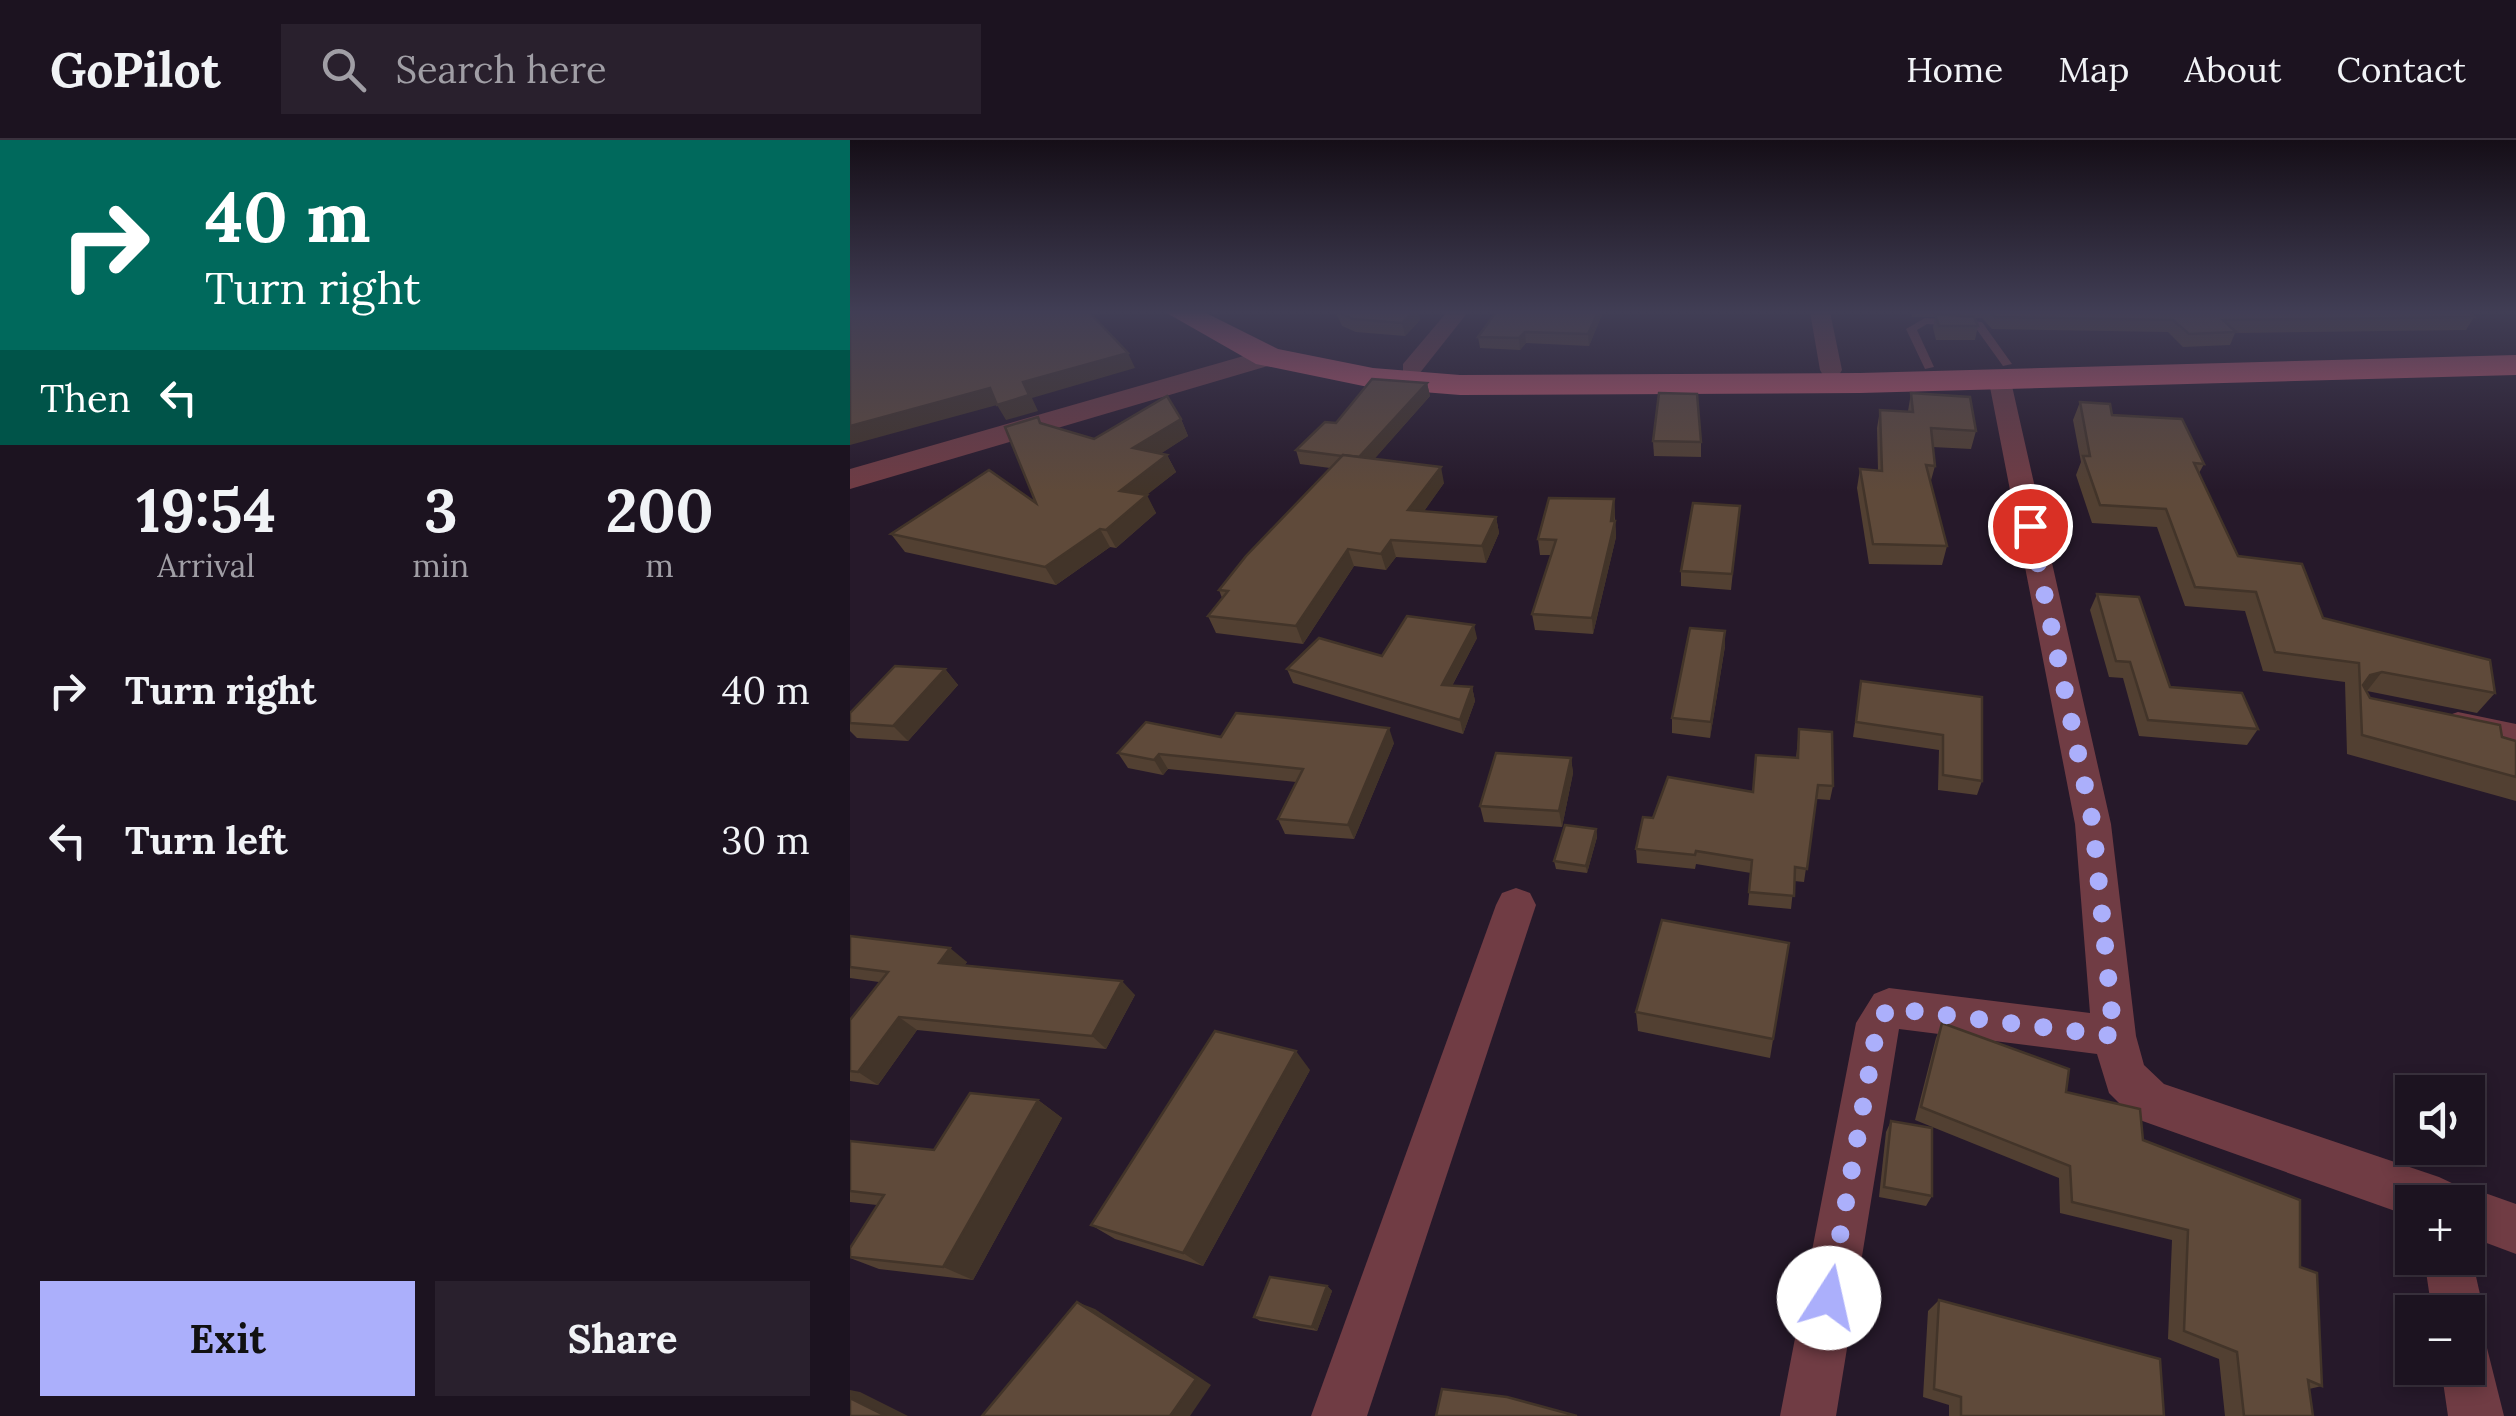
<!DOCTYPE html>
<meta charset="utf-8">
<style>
:root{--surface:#1c1320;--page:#29202d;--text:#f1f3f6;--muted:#a09ea5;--line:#3a323e;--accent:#abaffb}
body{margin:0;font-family:Lora,serif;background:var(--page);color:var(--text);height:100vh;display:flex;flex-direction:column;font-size:38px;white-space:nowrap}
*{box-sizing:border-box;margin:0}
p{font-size:32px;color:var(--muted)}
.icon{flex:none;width:55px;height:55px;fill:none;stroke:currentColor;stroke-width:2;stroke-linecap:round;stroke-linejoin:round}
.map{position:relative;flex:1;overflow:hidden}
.sheet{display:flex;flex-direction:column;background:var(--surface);width:850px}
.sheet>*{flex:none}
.hud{background:#00695c;color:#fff;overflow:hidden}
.tools{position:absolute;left:1545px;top:935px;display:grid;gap:20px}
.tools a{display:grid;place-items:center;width:90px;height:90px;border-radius:0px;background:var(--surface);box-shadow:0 5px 15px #0003,0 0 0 2px var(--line);font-size:50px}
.pin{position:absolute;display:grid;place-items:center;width:85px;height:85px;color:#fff;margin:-42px;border:5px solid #fff;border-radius:50%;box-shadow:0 2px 10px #0007}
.me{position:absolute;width:110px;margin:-55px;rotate:10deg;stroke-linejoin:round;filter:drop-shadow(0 0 8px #0008)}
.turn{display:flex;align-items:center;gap:35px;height:210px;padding:0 40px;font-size:45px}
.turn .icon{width:130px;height:130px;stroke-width:2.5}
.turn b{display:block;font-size:70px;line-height:85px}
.then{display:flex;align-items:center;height:95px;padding:0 40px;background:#0003;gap:20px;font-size:38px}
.eta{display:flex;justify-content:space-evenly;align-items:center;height:170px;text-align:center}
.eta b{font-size:60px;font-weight:700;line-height:70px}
.cta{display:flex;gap:20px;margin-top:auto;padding:20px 40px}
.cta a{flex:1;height:115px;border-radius:0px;background:var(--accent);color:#111;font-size:40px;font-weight:700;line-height:115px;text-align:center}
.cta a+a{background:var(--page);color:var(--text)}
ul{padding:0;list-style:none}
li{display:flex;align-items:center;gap:30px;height:150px;padding:0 40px}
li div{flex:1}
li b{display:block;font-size:38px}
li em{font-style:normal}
header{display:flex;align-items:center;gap:60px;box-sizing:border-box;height:140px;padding:0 50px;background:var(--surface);border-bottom:2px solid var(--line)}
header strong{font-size:48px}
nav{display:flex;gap:55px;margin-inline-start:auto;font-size:35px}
.search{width:700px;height:90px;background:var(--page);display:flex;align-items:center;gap:25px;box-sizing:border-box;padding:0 35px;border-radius:0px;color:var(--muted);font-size:38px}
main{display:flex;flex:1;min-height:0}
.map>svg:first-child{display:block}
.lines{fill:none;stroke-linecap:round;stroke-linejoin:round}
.service{fill:#703c44;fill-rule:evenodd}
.minor{fill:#703c44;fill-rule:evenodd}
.tertiary{fill:#703c44;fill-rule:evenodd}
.primary{fill:#c15569;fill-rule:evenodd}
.wall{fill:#524032}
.shaded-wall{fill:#423429}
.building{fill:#5f4a3a;stroke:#423429;stroke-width:2.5}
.route{stroke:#abaffb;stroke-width:18;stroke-dasharray:0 32.4}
</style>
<header>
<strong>GoPilot</strong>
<div class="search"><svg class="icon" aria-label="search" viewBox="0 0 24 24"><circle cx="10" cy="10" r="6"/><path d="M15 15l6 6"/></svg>Search here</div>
<nav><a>Home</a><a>Map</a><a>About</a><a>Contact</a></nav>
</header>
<main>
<section class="sheet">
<div class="hud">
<div class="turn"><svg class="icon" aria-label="right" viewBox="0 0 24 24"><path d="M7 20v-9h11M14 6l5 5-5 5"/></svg><div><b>40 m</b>Turn right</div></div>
<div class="then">Then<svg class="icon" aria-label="left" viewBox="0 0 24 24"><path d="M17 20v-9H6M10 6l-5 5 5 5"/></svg></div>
</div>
<div class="eta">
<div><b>19:54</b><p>Arrival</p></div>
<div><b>3</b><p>min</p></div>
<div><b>200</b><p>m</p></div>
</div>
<ul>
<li><svg class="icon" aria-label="right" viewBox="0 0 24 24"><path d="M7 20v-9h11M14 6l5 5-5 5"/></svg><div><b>Turn right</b></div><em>40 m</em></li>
<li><svg class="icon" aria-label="left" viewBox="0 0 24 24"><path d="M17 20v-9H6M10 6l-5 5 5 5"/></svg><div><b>Turn left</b></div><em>30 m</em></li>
</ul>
<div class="cta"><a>Exit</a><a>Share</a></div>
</section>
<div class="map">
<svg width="1666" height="1276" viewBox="0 0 1666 1276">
<rect width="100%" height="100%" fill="#26192a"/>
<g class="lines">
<path class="service" d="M1075,178L1132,182L1162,224L1153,226L1125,187L1077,184L1067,190L1084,227L1075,229L1056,189Z"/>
<g class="minor">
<path d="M597,172H618L569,234H553V224Z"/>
<path d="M960,172H980L992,230L989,235H973L970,230Z"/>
<path d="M1149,230L1160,237L1261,684L1286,896L1294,925L1314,944L1589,1037L1606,1045L1609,1051L1618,1047L1666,1064V1114L1618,1096V1062H1562V1077L1284,978L1259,953L1247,914L1049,889L986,1276H930L1006,883L1024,854L1039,848L1240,873L1225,684L1138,237Z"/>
<path d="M1608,572L1666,584V608L1596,592L1591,584L1596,576Z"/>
<path d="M666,748L680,753L686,765L517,1276H461L646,765L652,753Z"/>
<path d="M1618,1101L1634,1172L1627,1191L1618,1194V1172H1582L1574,1118H1618Z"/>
<path d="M1618,1200L1637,1208L1654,1276H1598L1591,1228H1618Z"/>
</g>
<path class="tertiary" d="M418,209L432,217L428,223L0,349V329Z"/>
<path class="primary" d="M315,172H354L428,209L523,228L610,235L1010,233L1666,215V235L1010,253L610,255L523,248L406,224Z"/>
</g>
<g class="wall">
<path d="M486,172H568L570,180L555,196L506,192L492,186Z"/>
<path d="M646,172H753L739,206L676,203L670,210L630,208L628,197Z"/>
<path d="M1061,172H1619L1624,177L1616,190L1385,193L1380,205L1333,207L1318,192L1142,189L1132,178H1125L1128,186L1125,200H1086L1083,188L1085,177H1062Z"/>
<path d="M577,243L580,256L524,319L594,343L574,371L646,377L649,393L636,423L546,417L536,430L504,426L453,504L366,493L358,476L372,458L369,450L480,328L450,324L446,310Z"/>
<path d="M1061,253L1126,291L1121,309L1083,307L1085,326L1080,344L1097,406L1092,425L1019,424L1007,348L1010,329L1028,330L1027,288L1030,270L1058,271Z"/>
<path d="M1230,262L1262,275L1354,324L1349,333L1388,416L1473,478L1645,553L1627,573L1517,551L1520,558L1666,601V661L1497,614L1495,542L1413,531L1395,471L1335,466L1307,387L1242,383L1226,335L1231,322L1223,280Z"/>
<path d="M331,279L338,296L311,313L317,315L326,332L296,355L306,373L266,408L260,407L206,445L55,412L41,394L186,363L191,283L244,299Z"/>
<path d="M803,301L851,302V317L804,316Z"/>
<path d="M764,359L766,397L743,494L685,490L682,474L701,415H690L688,399Z"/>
<path d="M890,366L881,450L831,446V431Z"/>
<path d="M1247,454L1320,547L1408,589L1397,605L1289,596L1273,538L1259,537L1240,470Z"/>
<path d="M627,498L602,546L622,547L625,561L613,594L443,543L437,529L532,516Z"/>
<path d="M875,506L860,598L822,593V578Z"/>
<path d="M95,529L108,545L58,601L7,598L0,591V573Z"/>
<path d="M1011,541L1132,557V641L1127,655L1088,650L1089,610L1003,597Z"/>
<path d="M949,589L983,646L980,660L966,659L954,742L944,741L941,769L898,765L901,733L846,724L845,729L787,723L786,709L803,678L903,652L946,618Z"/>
<path d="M371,597L544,603L504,699L435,694L428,679L446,642L318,629L313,635L278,628L268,613Z"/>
<path d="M721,618L723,633L712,687L634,682L630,666Z"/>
<path d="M746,689L747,697L737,733L706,729L704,721Z"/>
<path d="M0,796L117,822L114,826L285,855L256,909L67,890L28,945L0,941V880L29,842L0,838Z"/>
<path d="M939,803L920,918L788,891L786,872Z"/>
<path d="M1092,883L1216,952L1293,1000L1450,1127L1472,1246L1459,1249L1463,1276H1375L1369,1219L1318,1199L1322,1100L1210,1073L1209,1038L1065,980L1086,898Z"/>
<path d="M460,930L353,1126L265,1099L241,1085Z"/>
<path d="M188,960L212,978L123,1140L29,1129L0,1118V1108L27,1065L0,1062V1001L84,1010Z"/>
<path d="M1041,981L1082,1056L1076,1066L1029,1057L1036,992Z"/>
<path d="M477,1146L482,1151L467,1191L410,1181L404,1177Z"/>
<path d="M1089,1160L1314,1276H1099V1265L1073,1257L1078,1171Z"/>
</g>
<g class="shaded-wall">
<path d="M563,172H568L570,180L555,196L552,183Z"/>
<path d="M748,172H753L739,206L738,194Z"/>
<path d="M675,192L676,203L670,210L669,198Z"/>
<path d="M278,213L285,228L182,258L188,271L156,280L147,265L0,305V286L140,248L173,242Z"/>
<path d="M577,243L580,256L512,333L508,318Z"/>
<path d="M331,279L338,296L292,326L283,308Z"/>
<path d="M317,315L326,332L279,369L270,351Z"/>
<path d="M591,327L594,343L563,387L558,370Z"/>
<path d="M297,355L306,373L266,408L256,390Z"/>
<path d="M764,359L765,374L763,391L765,381L766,397L743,494L742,478Z"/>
<path d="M646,377L649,393L636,423L632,406Z"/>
<path d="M250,389L260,407L206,445L195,427Z"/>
<path d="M541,400L546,417L536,430L531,414Z"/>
<path d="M498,409L504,426L453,504L446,486Z"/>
<path d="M624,485L627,498L595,559L592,545Z"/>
<path d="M875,491V506L860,598L861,582Z"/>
<path d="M95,529L108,545L58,601L43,586Z"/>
<path d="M1532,532L1517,551L1510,548L1520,535Z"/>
<path d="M622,547L625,561L613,594L610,580Z"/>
<path d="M539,588L544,603L504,699L498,685Z"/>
<path d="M309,614L318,629L313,635L304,620Z"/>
<path d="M721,618L723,633L712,687L709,671Z"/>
<path d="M746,689L747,697L737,733L736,726Z"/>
<path d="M100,808L117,822L106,837L89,823Z"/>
<path d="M272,841L285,855L256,909L242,896Z"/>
<path d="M49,877L67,890L28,945L8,932Z"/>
<path d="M446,911L460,930L353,1126L333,1113Z"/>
<path d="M188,960L212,978L123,1140L93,1127Z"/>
<path d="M477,1146L482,1151L467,1191L462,1187Z"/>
<path d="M227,1162L245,1169L361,1245L340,1276H320Z"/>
<path d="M0,1250L10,1252L58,1276H36L0,1258Z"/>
</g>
<g class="building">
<path d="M0,172H239L278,213L173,242L179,255L147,265L140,248L0,286Z"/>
<path d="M488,172H563L552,183L503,179Z"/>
<path d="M646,172H748L738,194L675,192L669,198L628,197Z"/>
<path d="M1141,172H1619L1624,177L1373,180L1386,192L1339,194L1323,180L1145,177Z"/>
<path d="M1085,174L1124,177L1128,186H1089Z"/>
<path d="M522,239L577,243L509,317L493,315L492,316L446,310L475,282L486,283Z"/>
<path d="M809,253L847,254L851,302L803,301Z"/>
<path d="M1061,253L1120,257L1126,291L1081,288L1085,326L1076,325L1097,406L1023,404L1010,329L1032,331L1030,270L1063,272Z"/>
<path d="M317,256L331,279L283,308L317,315L270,351L297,355L256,390L250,389L195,427L41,394L139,330L186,363L155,287L188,277L190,283L244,299Z"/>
<path d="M1230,262L1260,264L1262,275L1332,279L1354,324L1344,323L1388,416L1452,424L1473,478L1640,520L1645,553L1532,532L1520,535L1513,545L1520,558L1650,585L1652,597L1666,601V637L1512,595L1509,523L1425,512L1406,452L1345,447L1316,369L1250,365L1233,316H1240Z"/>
<path d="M493,315L591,327L558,370L646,377L632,406L541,400L531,414L498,409L446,486L358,476L378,451L369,450L396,416Z"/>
<path d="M699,358L764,359L761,381H765L742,478L682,474L706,400L688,399Z"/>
<path d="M843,363L890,366L882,434L831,431Z"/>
<path d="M1247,454L1289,457L1320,547L1392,553L1408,589L1298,580L1280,522L1266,521Z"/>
<path d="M557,476L624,485L592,545L622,547L610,580L437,529L469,498L532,516Z"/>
<path d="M840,488L875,491L861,582L822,578Z"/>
<path d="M45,526L95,529L43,586L0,583V573Z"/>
<path d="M1011,541L1132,557V641L1093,635V595L1006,582Z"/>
<path d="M386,573L539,588L498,685L428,679L453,629L309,614L304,620L268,613L296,582L371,597Z"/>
<path d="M949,589L982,592L983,646L968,645L957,729L945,727L944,756L899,752L902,720L846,711L845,715L786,709L793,677L803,678L818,637L903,652L906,615L948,618Z"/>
<path d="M646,613L721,618L709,671L630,666Z"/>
<path d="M715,685L746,689L736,726L704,721Z"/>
<path d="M812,780L939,803L923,899L786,872Z"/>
<path d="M0,796L100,808L89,823L272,841L242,896L49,877L8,932L0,931V880L38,832L0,827Z"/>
<path d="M1092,883L1219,929L1216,952L1290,969L1293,1000L1450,1060V1127L1467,1133L1472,1246L1458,1240L1463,1276H1394L1387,1212L1334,1191L1338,1090L1222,1062L1220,1026L1071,967Z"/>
<path d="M365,891L446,911L333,1113L241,1085Z"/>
<path d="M120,953L188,960L93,1127L0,1117V1108L34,1055L0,1051V1001L84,1010Z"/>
<path d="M1041,981L1082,988V1056L1034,1047Z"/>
<path d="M420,1137L477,1146L462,1187L404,1177Z"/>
<path d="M1089,1160L1310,1219L1314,1276H1111V1257L1084,1249Z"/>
<path d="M227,1162L346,1239L320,1276H132Z"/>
<path d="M592,1249L657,1257L727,1276H586Z"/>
<path d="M0,1258L36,1276H0Z"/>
</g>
<linearGradient id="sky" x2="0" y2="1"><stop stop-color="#150e17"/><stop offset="0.49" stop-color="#413e55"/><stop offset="1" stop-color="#413e55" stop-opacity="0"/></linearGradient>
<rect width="1666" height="351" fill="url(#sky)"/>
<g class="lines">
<path class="route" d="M979,1158L1028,882L1039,868L1264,896L1243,684L1180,386"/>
</g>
</svg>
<div class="tools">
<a><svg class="icon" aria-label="sound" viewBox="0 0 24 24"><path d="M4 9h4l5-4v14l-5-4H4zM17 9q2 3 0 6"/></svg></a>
<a>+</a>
<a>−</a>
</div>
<div class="pin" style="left:1180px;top:386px;background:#d93025"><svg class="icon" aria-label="arrive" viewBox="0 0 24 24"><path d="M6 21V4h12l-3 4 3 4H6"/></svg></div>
<svg class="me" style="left:979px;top:1158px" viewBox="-20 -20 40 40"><circle r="19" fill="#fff"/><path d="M0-13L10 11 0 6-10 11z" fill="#abaffb"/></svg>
</div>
</main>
